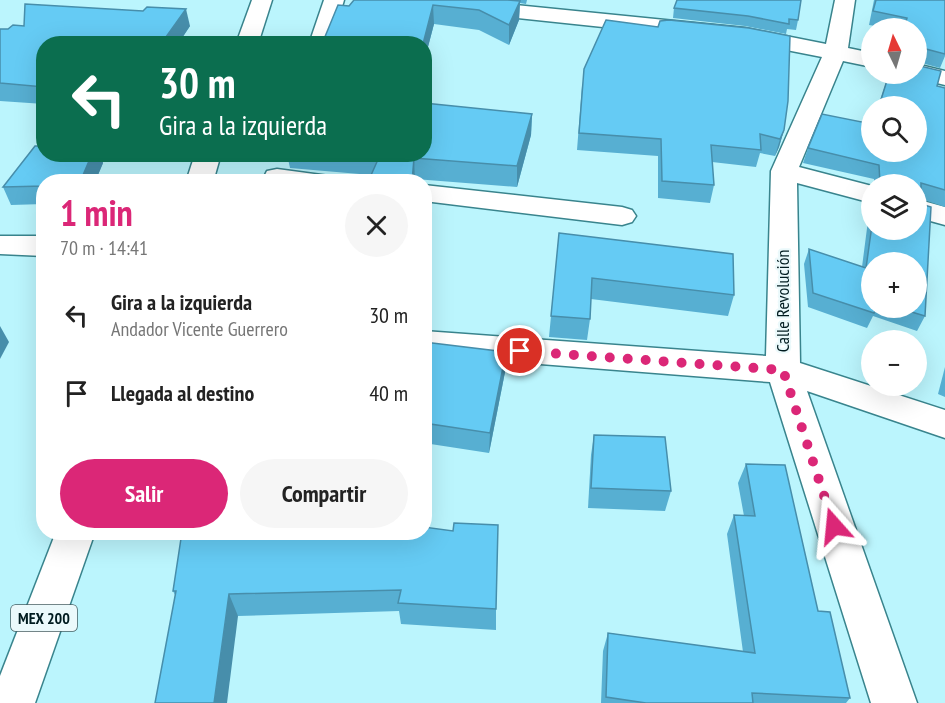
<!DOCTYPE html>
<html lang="es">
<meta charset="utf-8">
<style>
:root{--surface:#fff;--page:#f6f6f6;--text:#222;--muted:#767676;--accent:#db2777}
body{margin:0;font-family:"PT Sans Narrow",sans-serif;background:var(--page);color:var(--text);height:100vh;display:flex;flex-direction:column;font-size:22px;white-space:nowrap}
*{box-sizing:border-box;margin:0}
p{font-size:20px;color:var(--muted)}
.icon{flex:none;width:33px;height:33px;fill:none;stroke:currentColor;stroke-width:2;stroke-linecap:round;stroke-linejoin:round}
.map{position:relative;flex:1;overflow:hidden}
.drawer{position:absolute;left:36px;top:174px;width:396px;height:366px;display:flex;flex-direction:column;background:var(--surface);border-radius:24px;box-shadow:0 6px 24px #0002}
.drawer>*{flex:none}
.top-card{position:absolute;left:36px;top:36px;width:396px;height:126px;border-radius:24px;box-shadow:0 6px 24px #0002;background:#0b6e4f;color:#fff;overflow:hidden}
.needle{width:39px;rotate:355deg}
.buttons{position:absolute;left:861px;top:18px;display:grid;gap:12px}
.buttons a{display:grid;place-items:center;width:66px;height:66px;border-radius:50%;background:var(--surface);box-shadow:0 6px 24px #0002;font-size:30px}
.pin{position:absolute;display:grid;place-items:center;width:51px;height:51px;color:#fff;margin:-26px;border:3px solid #fff;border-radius:50%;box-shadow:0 2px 6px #0007}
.me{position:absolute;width:66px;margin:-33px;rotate:342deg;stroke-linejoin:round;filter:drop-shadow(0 0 4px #0008)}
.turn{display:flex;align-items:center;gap:21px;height:126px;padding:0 24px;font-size:27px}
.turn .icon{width:78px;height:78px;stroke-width:2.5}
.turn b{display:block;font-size:42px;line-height:51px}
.round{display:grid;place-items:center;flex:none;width:63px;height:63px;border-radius:32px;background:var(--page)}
.headline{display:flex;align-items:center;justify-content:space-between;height:102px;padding:0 24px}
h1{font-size:36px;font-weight:700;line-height:45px;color:var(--accent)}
.button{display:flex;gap:12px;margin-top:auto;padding:12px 24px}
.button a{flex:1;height:69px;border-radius:36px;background:var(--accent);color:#fff;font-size:24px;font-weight:700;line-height:69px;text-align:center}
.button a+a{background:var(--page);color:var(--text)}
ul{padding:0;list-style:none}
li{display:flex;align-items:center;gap:18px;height:78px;padding:0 24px}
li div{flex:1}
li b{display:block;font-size:22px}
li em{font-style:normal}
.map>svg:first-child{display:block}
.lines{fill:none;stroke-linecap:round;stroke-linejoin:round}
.minor-casing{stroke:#39848d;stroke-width:3}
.primary-casing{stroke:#39848d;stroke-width:3}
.minor{fill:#fff;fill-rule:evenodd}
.primary{fill:#fff;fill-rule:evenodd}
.wall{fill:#57afd2;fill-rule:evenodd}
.shaded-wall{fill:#478eab}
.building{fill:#65cbf4;stroke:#478eab;stroke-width:1.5}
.route{stroke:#db2777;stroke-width:10;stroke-dasharray:0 18}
.labels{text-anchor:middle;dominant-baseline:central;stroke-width:4.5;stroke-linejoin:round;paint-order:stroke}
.shield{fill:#ebf9fb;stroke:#465e61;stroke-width:1.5}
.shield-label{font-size:16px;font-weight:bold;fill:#001b1f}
.street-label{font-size:18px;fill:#001b1f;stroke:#ebf9fb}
</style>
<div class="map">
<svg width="945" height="703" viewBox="0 0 945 703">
<rect width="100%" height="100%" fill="#bbf5fd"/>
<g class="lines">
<g class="minor-casing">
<g id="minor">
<path d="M324,0H344L331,44H309Z"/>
<path d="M395,0H466L745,28L826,44L835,0H855L848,48L872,53V67L843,61L799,167L872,186V203L797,183L800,363L945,410V438L807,391L917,703H871L770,382L424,355V331L766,356L771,171L822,57L745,42L405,6L398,4Z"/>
<path d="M916,64L945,71V85L908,76L906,74H916Z"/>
<path d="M277,169L329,176L332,182H267L264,177L267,171Z"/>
<path d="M424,185L622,207L632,210L636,216L632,222L622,225L424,201Z"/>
<path d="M916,199L945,207V225L916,217Z"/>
<path d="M0,236H44V256L0,254Z"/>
</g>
</g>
<g class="primary-casing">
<g id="primary">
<path d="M252,0H272L258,44H236Z"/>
<path d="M195,154H221L213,182H186Z"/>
<path d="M56,532H95L35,703H0V676Z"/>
</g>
</g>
<use href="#minor" class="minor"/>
<use href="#primary" class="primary"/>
</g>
<g class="wall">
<path d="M354,0H527L526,4L520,3L519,20L509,45L479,30L434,24L424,62V44L349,6Z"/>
<path d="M874,0H945V56L940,68L918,62L916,65V28H888L869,25Z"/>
<path d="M674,8L798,20L796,30L787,29L786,34L745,26L673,18Z"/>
<path d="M24,26H190L178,44H44V104L0,101V29H8Z"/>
<path d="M658,27L784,130L779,147L775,156L760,153L756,167L712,162L714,185L710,203L658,198V156L577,150L582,86Z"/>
<path d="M889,74H916L937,86L945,88V207L921,199L925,316L917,331L873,316L867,328L808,307L804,264L809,249L862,267L870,205L872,202V230L916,184H874V179L803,163L808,148L872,152L916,106H878ZM916,262V308H872Z"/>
<path d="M532,114L531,135L517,187L415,179V182H368L371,175L290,168L287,154H424Z"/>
<path d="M44,154H100L103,163L95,182H44V204L11,205L3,187Z"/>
<path d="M559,233L734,295L728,316L591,299L590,319L587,340L549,337Z"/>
<path d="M424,342L505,372L489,453L424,443Z"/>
<path d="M945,367V397L938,394Z"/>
<path d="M594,435L671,491L665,511L588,508L591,455Z"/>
<path d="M746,464L818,611L850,698L846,703H601L603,651L608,633L743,652L727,534L734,515L744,516L738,483Z"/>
<path d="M182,532L496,609V630L401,624L399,611L238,616L175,595L173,591Z"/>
</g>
<g class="shaded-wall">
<path d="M520,1L519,20L509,45V25Z"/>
<path d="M433,5L434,24L424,62V44H423Z"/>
<path d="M186,9L190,26L178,44H161Z"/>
<path d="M532,114L531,135L517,187V166Z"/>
<path d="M784,130L779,147L775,156L780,139Z"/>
<path d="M92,154H100L103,163L95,182H80Z"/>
<path d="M414,158L415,182H412Z"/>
<path d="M0,326L9,342L0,359Z"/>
<path d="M506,352L505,372L489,453L490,433Z"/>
<path d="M229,594L238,616L227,703H214Z"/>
</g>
<g class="building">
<path d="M354,0H508L520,1L509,25L479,10L433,5L423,44H322L338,5L349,6Z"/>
<path d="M677,0H801L798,20L789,19V24L748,16L674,8Z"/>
<path d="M876,0H945V54L922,48L919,58L916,59V28H904L907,18L873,11Z"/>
<path d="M25,4L143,11L147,7L186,9L161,44H140L88,41L86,44H44V87L0,83V29H8L13,25L24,26Z"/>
<path d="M606,20L658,27L660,21L669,20L749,28L790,36L788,101L784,130L780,139L760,134L761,150L711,145L714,185L662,181L661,139L579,133L584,69Z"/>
<path d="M916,65L941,71L937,86L945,88V190L921,183V204L931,207L925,316L898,308H916V262H872V308H876L874,313L813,293L809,249L866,268L872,225V230H916V184H880L879,165L808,148L822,114L872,124V152H916V106H879L889,74H916Z"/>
<path d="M424,103L532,114L517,166L414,158L412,182H368L380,155L370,154H424Z"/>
<path d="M35,146H44V154H92L80,182H44V186L3,187Z"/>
<path d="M559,233L733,254L734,295L592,278L590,319L551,316Z"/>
<path d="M424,342L506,352L490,433L424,423Z"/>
<path d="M594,435L665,437L671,491L591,488Z"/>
<path d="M746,464L785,465L818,611L830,612L850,698L752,693L753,703H646L606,697L608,633L755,653L734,515L755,516Z"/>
<path d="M454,523L498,525L496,609L398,603L401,590L229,594L214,703H155L176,591H173L182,532H424V527L453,531Z"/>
</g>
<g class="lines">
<path class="route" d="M520,351L783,370L834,526"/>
</g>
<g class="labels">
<rect class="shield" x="11" y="605" width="66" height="26" rx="4.5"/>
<g class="shield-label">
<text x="44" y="618">MEX 200</text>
</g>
<g class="street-label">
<text transform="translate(782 301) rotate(-90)">Calle Revolución</text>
</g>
</g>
</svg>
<div class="buttons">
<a><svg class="needle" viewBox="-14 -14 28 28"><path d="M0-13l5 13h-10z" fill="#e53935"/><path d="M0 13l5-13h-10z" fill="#767676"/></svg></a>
<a><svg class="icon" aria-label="search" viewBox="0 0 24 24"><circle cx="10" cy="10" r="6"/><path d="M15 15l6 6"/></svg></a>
<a><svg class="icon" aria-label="layers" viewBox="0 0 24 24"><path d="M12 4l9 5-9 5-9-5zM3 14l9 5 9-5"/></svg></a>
<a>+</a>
<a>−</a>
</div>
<div class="pin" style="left:520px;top:351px;background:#d93025"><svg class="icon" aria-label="arrive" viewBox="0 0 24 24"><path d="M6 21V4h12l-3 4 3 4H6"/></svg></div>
<svg class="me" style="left:834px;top:526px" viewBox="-20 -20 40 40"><path d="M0-17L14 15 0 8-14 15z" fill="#db2777" stroke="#fff" stroke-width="4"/></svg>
<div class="top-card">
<div class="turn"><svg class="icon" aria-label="left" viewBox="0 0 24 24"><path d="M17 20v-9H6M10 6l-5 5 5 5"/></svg><div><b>30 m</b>Gira a la izquierda</div></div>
</div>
<section class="drawer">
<div class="headline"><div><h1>1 min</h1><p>70 m · 14:41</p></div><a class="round"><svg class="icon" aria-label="close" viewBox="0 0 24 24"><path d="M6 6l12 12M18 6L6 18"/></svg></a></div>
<ul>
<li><svg class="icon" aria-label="left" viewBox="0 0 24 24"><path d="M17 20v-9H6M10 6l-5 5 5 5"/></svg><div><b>Gira a la izquierda</b><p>Andador Vicente Guerrero</p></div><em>30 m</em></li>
<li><svg class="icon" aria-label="arrive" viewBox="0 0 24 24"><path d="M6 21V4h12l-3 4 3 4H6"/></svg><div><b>Llegada al destino</b></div><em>40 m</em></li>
</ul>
<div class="button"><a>Salir</a><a>Compartir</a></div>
</section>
</div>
